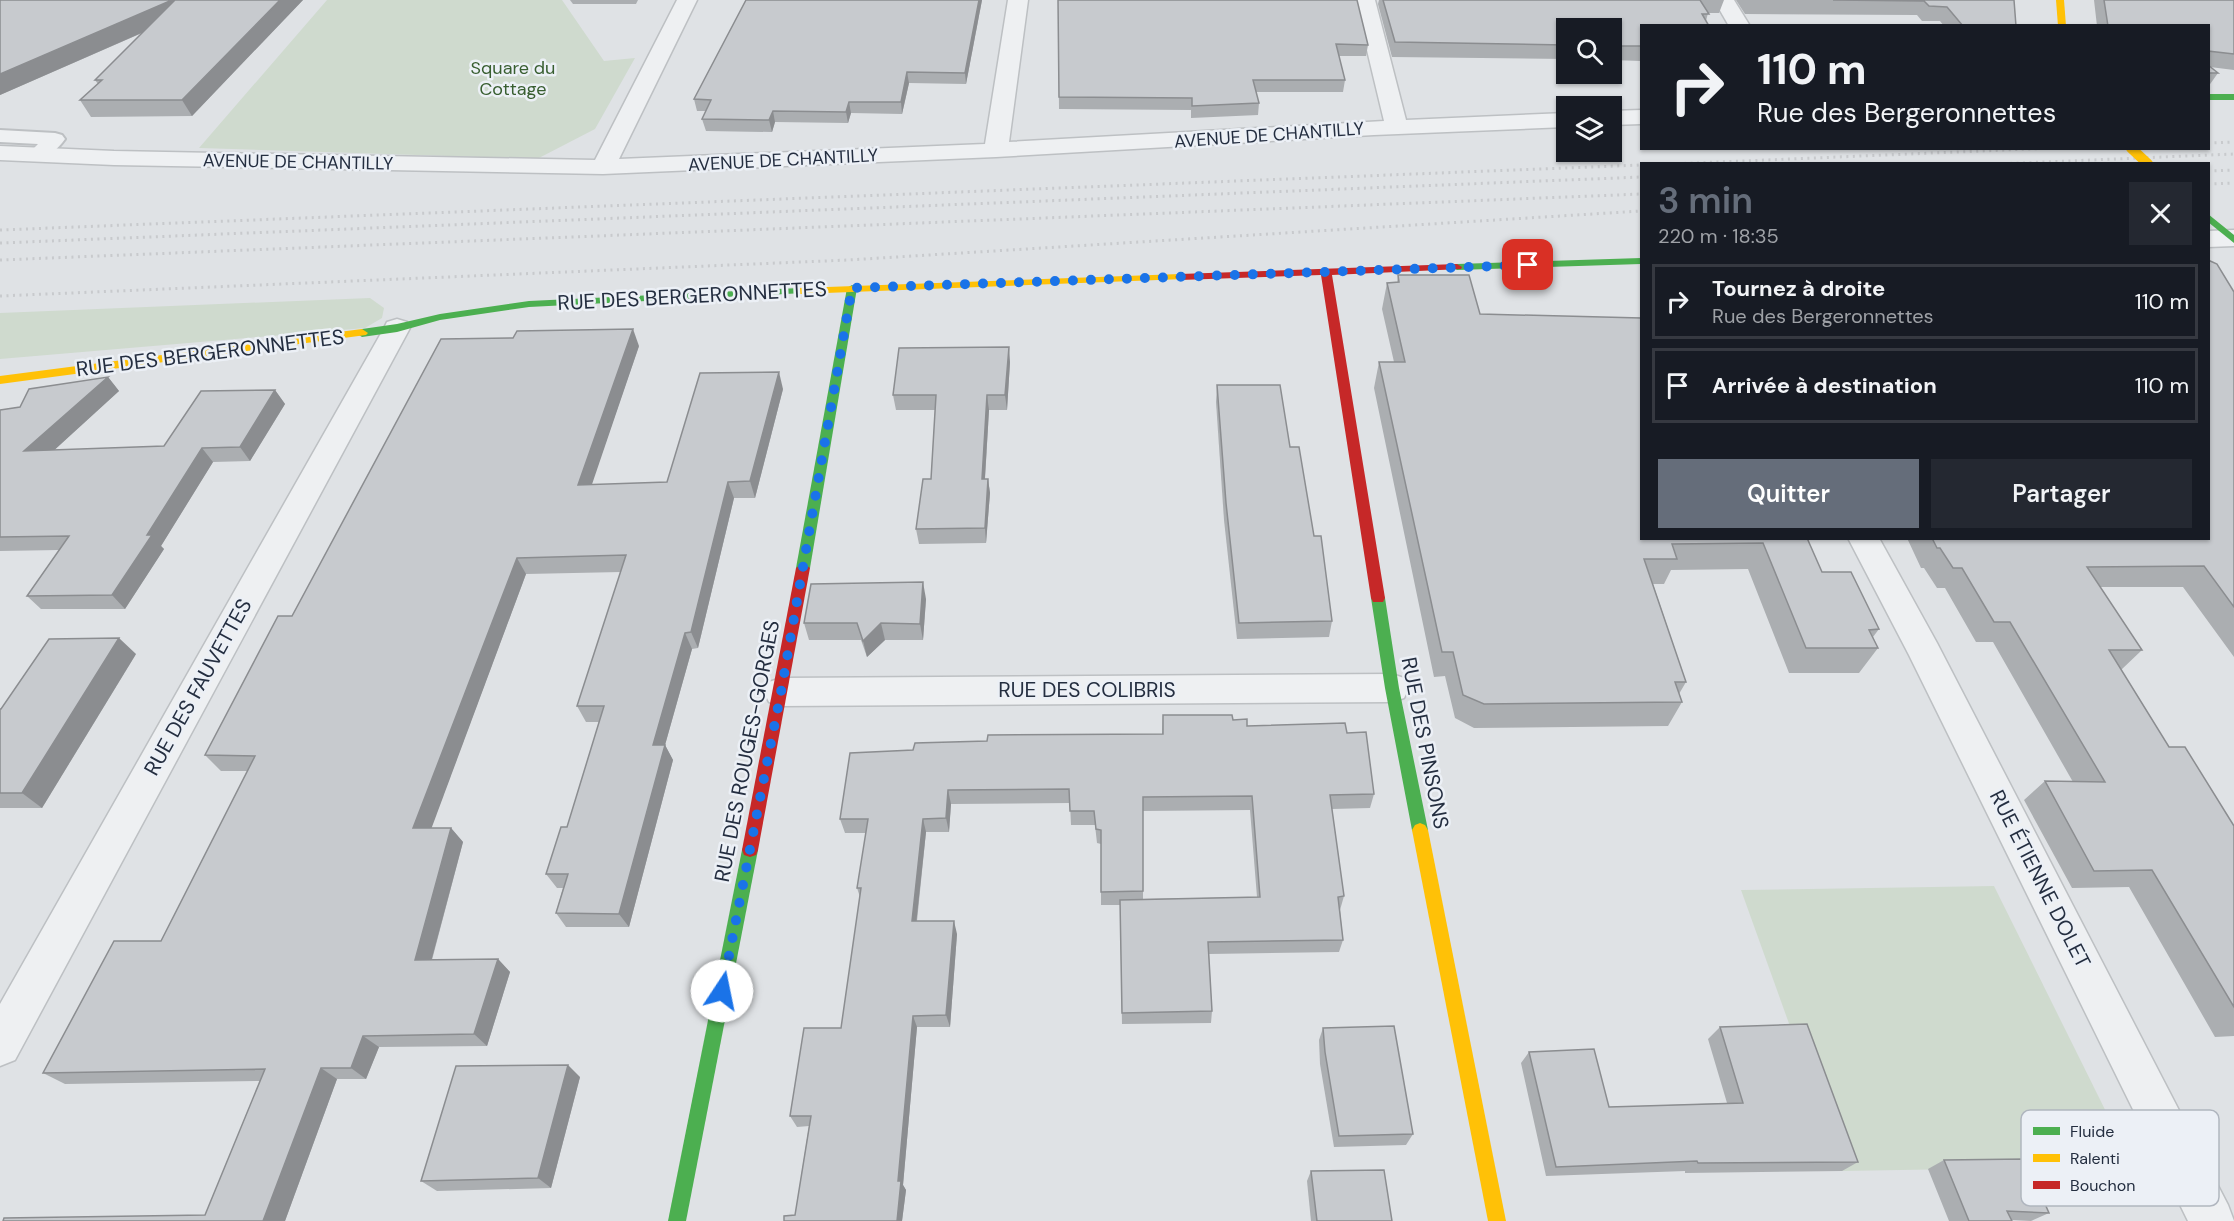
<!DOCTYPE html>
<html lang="fr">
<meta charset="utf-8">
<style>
:root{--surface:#171b24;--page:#242831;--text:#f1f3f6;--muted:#9ea1a6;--line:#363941;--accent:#656d7a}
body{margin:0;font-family:"DM Sans",sans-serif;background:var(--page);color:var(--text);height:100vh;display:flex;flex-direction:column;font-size:22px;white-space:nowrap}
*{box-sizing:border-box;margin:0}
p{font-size:20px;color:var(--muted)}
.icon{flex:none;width:33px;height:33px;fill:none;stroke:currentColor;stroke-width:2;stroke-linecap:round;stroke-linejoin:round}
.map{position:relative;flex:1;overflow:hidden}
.side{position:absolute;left:1640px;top:162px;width:570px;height:378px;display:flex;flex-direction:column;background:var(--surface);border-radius:0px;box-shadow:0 2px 4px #0004}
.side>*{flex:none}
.top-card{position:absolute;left:1640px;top:24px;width:570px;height:126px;border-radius:0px;box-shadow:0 2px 4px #0004;background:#171b24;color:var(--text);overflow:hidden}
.buttons{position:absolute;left:1556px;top:18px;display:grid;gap:12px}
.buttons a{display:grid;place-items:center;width:66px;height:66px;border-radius:0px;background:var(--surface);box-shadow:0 2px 4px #0004;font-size:30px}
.pin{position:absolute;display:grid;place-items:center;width:51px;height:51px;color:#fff;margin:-26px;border-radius:12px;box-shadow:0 3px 9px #0006}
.me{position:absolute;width:66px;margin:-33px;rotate:11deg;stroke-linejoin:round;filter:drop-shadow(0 0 4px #0008)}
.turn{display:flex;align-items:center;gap:21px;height:126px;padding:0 18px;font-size:27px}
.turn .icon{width:78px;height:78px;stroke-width:2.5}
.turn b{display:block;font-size:42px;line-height:51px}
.round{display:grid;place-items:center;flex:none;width:63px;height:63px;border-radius:0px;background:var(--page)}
.head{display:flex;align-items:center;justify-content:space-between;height:102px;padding:0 18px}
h1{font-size:36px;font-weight:600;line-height:45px;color:var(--accent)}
.action{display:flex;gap:12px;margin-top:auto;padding:12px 18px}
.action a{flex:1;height:69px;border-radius:0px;background:var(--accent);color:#fff;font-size:24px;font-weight:600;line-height:69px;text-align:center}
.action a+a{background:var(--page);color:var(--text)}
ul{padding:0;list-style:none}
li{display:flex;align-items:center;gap:18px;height:75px;margin:0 12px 9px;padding:0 6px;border:3px solid var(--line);border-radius:0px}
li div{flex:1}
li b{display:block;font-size:22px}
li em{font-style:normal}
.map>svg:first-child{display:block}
.green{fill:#cfdace}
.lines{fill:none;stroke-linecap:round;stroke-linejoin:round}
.lane-casing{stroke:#bdc0c3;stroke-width:4}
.street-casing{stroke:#bdc0c3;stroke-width:3}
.lane{fill:#eef0f2;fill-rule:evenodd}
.street{fill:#eef0f2;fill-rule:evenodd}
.fast{fill:#4caf50;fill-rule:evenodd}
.slow{fill:#ffc107;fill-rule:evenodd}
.jam{fill:#c62828;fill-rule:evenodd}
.rail{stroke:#c8cacd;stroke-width:3;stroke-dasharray:2 4.5;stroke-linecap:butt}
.slow-bridge{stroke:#ffc107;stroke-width:10}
.wall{fill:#abaeb1;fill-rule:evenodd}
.shaded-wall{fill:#8b8d90}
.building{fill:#c7cace;stroke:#8b8d90;stroke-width:1.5}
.route{stroke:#1a73e8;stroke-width:10;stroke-dasharray:0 18}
.labels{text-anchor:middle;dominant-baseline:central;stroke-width:5;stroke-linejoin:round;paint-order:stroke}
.far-park-label{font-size:18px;fill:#385e30;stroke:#ecf0f6}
.far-street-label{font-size:18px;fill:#242e40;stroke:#ecf0f6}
.street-label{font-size:21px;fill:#242e40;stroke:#ecf0f6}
.key{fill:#ecf0f6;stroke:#b0b6bf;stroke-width:1.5}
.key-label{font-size:16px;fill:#242e40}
</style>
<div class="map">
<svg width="2234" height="1221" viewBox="0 0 2234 1221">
<rect width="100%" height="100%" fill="#dfe2e5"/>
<g class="green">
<path d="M327,0H562L604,61L635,58L595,129L537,159L199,148Z"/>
<path d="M370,298L384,308L382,318L365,328L0,359V313Z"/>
<path d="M1994,886L2133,1166L1842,1171L1741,890Z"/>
</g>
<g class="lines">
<g class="lane-casing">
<path id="lane" d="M0,130L55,133L62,135L65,139C57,150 44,163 30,159L27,155L38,144L0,142Z"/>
</g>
<g class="street-casing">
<g id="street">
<path d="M677,0H697L619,159L985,144L1008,0H1028L1009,142L1384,121L1355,0H1375L1406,120L1566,113V127L1374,135L996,157L603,174L114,165L0,160V146L114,151L595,160Z"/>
<path d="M1714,0H1734L1750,26H1729Z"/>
<path d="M1641,110V124L1611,125V111Z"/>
<path d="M2234,230V246L2208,247V231Z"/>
<path d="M397,319L407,322L410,328L15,1060L0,1066V1004L384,328L387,322Z"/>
<path d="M1848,538H1879L1937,643L2228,1205L2234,1221H2188L1909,655Z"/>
<path d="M1392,674L1404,678L1409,688L1404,698L1392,702L781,706L769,702L764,692L769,682L781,678Z"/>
</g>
</g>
<use href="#lane" class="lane"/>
<use href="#street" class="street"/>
<g class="fast">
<rect x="2208" y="94" width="26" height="6"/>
<path d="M2208,214L2234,235V243L2208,222Z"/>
<path d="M1641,258V264L1457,270L1452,267L1457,264Z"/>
<path d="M852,285L857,288L810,568L803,573L796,568L847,288Z"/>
<path d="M800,288L805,291L804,293L529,307L440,320L397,332L362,337L356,333L362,329L397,324L440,314L529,301Z"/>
<path d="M1378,593L1383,594L1385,598L1399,688L1428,830L1425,835L1420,837L1415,835L1412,830L1385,688L1371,598L1373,594Z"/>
<path d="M750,843L756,845L758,850L686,1221H668L742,850L744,845Z"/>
</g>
<g class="slow">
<path d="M2056,0H2064L2066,26H2058Z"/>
<path d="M1180,274L1184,275V279L800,294L795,291L800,288Z"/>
<path d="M362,329L368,333L366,335L0,384V376Z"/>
<path d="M1420,823L1425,825L1428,830L1506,1221H1488L1412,830L1415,825Z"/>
</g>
<g class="jam">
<path d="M1457,264L1462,267L1461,269L1332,275L1385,598L1383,602H1373L1371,598L1321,275L1180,280L1175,277L1180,274Z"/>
<path d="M803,563L810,568L758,850L756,855L750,857L744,855L742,850L796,568Z"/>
</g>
<g class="rail">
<path d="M2208,143L2234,142"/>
<path d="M1671,164L2053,148"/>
<path d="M1997,164L2234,154"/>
<path d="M2208,171L2234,170"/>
<path d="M2208,184L2234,183"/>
<path d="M0,230L1641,165"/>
<path d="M0,243L1641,177"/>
<path d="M0,260L1641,194"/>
<path d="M0,296L848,260L1641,211"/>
</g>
<path class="slow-bridge" d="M2131,148L2148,164"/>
</g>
<g class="wall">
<path d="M0,0H303L192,116L91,117L80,100L98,84L95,80L142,33L0,95Z"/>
<path d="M570,0H638L636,4H573Z"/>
<path d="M746,0H982L966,84L909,83L902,114L851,113L848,123L775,122L772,132L706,131L702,119L706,111H697L694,99Z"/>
<path d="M1058,0L1368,45L1366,56H1339L1345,80L1343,92H1256L1259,103L1258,115L1191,118V110L1059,109Z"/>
<path d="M1379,0H1724L1719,13H1708L1706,21L1641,26V61L1611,60V28H1566V59L1392,57L1378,4Z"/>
<path d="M1736,0H2014L2016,26H1944L1940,21H1922L1917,15L1745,14Z"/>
<path d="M2094,0H2234V70L2210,67L2218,73L2208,87V26H2097Z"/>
<path d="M1398,275L1480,314L1807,538L1822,572L1879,629L1873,637L1878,648L1859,673H1789L1748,569L1671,570L1664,584H1653L1686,682L1679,694L1682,702L1668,726L1474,728L1455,718L1445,676L1434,677L1374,388L1379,362H1394L1382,309L1387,283H1397Z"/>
<path d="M2234,292V657L2183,587H2100L2142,650L2121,670L2169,747L2234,826V1036L2215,1037L2129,887L2072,888L2024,800L2045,781L2073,782L1993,642H1976L1945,588H1937L1924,568H1921L1907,538H2208Z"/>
<path d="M639,346L591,485L667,482L783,389L755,498H734L698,648L692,649L665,745L673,760L629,927H566L556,913L563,888H557L546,874L567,827L599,722H586L577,706L621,572L526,574L431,828H451L463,842L432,960L498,959L510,972L487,1046L379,1047L366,1079H337L285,1221H3L205,1215L260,1081L65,1084L43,1073L161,941L248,771H221L205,755L292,616Z"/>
<path d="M1010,362L1007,410H989L985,479H988L990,493L986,543L919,544L916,529L931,479L935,410H896L893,395Z"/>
<path d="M108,377L119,391L54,450L164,446L275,390L285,404L250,461L213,462L161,546L164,549L125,609H41L27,596L59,550L0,551V410L20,407Z"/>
<path d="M1217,385L1290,447L1314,536L1332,621L1329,637L1237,639L1224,520L1216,402Z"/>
<path d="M926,599L923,640H885L867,657L861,640H809L804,623Z"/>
<path d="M136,654L42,808H0V709Z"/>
<path d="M1163,715L1233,720L1247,726L1347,733L1374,794L1370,808L1332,809L1344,896L1340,910L1343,940L1339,952L1209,954L1212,1011L1211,1023L1122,1024L1120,905H1101V844L1097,843L1095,825H1071L1070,803L951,804L949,832H926L917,921L957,934L950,1027H917L903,1185L906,1190L902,1221H784L795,1215L809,1126L797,1127L790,1116L841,1028L860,897L857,888L866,833H845L840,819L913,750L1162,734ZM1250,810L1257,897L1143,899V811Z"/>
<path d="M1720,1027L1858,1162L1842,1171L1685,1173V1171L1546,1176L1521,1063L1529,1052L1609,1107L1727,1103L1708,1039Z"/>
<path d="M1323,1028L1413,1134L1406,1145L1334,1147L1320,1064L1319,1040Z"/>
<path d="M580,1077L551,1188L437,1191L421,1181Z"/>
<path d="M1944,1160L2049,1213L2031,1221L2011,1220L2012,1221H1949L1928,1169Z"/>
<path d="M1311,1171L1392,1221H1311L1307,1181Z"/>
</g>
<g class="shaded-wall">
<path d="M172,0H179L187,13L0,95V74Z"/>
<path d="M280,0H303L192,116L182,100Z"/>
<path d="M979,0H982L966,84L965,73Z"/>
<path d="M907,72L909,83L902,114L901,102Z"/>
<path d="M849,102L851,113L848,123L846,112Z"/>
<path d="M773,111L775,122L772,132L769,120Z"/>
<path d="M633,329L639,346L586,502L578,485Z"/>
<path d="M1009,347L1010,362L1007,410L1005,395Z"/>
<path d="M779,372L783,389L755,498L750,481Z"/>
<path d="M108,377L119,391L38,465L24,451Z"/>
<path d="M275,390L285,404L250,461L240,447Z"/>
<path d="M987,395L989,410L984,493L982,479Z"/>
<path d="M202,448L213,462L161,546L164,549L125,609L112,595L147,535Z"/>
<path d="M988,479L990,493L986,543L985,528Z"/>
<path d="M728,482L734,498L698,648L691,632Z"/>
<path d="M517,558L526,574L426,843L413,828Z"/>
<path d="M923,582L926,599L923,640L920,624Z"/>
<path d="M881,623L885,640L867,657L863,641Z"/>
<path d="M685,633L692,649L665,745L673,760L629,927L619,914L653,745Z"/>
<path d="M119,638L136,654L42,808L22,793Z"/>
<path d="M948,790L951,804L949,832L946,818Z"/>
<path d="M923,819L926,832L915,934L912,921Z"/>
<path d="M451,828L463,842L428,973L415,960Z"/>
<path d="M954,921L957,934L950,1027L946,1015Z"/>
<path d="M498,959L510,972L487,1046L474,1034Z"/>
<path d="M913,1016L917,1027L903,1185L906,1190L902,1221H897L898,1181Z"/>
<path d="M363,1036L379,1047L366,1079L351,1068Z"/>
<path d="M568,1065L580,1077L551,1188L538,1178Z"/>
<path d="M321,1068L337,1079L285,1221H263Z"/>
</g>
<g class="building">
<path d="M0,0H172L0,74Z"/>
<path d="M175,0H280L182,100H80L102,80H95Z"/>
<path d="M746,0H979L965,73L907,72L901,102H849L846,112L773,111L769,120L702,119L711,100L694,99Z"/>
<path d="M1058,0H1357L1368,45L1336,44L1345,80H1253L1259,103L1192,106V98L1059,97Z"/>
<path d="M1383,0H1700L1709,14H1702L1709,26H1641V46H1611V28H1566V45L1395,42Z"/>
<path d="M1833,0H2014L2016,26H1963L1947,7L1929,6L1924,1Z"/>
<path d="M2104,0H2234V54L2208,51V26H2108Z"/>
<path d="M2208,65L2218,73H2208Z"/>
<path d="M2208,260L2217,264L2234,292V607L2204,566L2087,567L2142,650H2109L2169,747H2185L2234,826V1007L2152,870L2094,871L2045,781L2105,782L2010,622H1994L1962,568H1953L1940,548H1937L1932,538H2208Z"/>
<path d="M1398,275H1469L1480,314L1641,318V538H1807L1822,572H1851L1879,629L1869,630L1878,648H1806L1763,543L1672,544L1677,559H1644L1686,682H1675L1682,702L1484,704L1463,695L1453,652H1442L1379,362H1405L1387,283L1399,282Z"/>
<path d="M633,329L578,485L667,482L700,373L779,372L750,481L728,482L691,632L685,633L653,745H665L619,914L556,913L568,874H546L561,827H567L604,706H577L626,555L517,558L413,828H451L415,960L498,959L474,1034L363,1036L351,1068H321L263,1221H3L4,1218L205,1215L265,1069L43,1073L114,941H161L255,756L205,755L278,616H292L441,339L513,338L517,331Z"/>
<path d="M1009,347L1005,395H987L982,479H988L985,528L916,529L923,479H931L936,395H893L899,348Z"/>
<path d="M108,377L24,451L164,446L201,391L275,390L240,447L202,448L147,535H152L112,595L27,596L69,536L0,537V410L20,407L29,389Z"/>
<path d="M1217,385H1280L1290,447H1299L1314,536H1321L1332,621L1239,623L1226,503Z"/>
<path d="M923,582L920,624L881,623L863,641L857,623H804L811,584Z"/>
<path d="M119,638L22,793H0V709H1L49,639Z"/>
<path d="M1163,715H1232L1233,720L1247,719V726L1345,723L1347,733L1366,732L1374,794L1330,795L1344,896L1338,897L1343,940L1208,942L1212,1011L1122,1013L1120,900L1260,897L1252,796L1143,797V891L1101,892V830L1096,829L1094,811H1070L1069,789L948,790L946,818L923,819L912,921H954L946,1015L913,1016L898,1181H901L897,1221H784V1216L795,1215L811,1116H790L804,1028H841L861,888H857L868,819H840L850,753L913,750L915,743L987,741L988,735L1163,734Z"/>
<path d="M1807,1024L1858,1162L1698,1163L1697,1161L1556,1167L1529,1052L1594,1049L1609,1107L1743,1103L1720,1027Z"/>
<path d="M1394,1026L1413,1134L1339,1136L1325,1052L1323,1028Z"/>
<path d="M568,1065L538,1178L421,1181L456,1066Z"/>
<path d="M2025,1159L2049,1213L2007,1211L2012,1221H1969L1944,1160Z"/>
<path d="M1384,1170L1392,1221H1317L1311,1171Z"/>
</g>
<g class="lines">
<path class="route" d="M722,991L781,692L852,288L1528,265"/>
</g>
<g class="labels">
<g class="far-park-label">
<text x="513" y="68">Square du<tspan x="513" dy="21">Cottage</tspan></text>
</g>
<g class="far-street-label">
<text transform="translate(1269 135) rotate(-4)">AVENUE DE CHANTILLY</text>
<text transform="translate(783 160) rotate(-3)">AVENUE DE CHANTILLY</text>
<text transform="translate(298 162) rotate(1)">AVENUE DE CHANTILLY</text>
</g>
<g class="street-label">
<text transform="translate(692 296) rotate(-3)">RUE DES BERGERONNETTES</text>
<text transform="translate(210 353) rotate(-7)">RUE DES BERGERONNETTES</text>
<text transform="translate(198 687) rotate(-61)">RUE DES FAUVETTES</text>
<text x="1087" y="690">RUE DES COLIBRIS</text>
<text transform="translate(1425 743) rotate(79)">RUE DES PINSONS</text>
<text transform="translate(747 751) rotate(-79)">RUE DES ROUGES-GORGES</text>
<text transform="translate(2040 879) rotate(63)">RUE ÉTIENNE DOLET</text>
</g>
</g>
<rect x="2021" y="1110" width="198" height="96" rx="9" class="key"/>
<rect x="2033" y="1127" width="27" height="8" fill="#4caf50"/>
<rect x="2033" y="1154" width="27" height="8" fill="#ffc107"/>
<rect x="2033" y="1181" width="27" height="8" fill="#c62828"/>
<g class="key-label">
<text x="2070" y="1137">Fluide</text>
<text x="2070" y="1164">Ralenti</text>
<text x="2070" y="1191">Bouchon</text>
</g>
</svg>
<div class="buttons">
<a><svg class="icon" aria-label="search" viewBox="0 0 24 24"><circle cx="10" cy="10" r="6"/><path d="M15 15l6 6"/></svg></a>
<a><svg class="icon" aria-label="layers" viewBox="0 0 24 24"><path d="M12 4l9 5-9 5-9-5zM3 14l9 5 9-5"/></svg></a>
</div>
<div class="pin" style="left:1528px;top:265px;background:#d93025"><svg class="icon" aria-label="arrive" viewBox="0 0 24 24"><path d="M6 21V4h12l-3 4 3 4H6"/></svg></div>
<svg class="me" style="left:722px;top:991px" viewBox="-20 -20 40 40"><circle r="19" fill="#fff"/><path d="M0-13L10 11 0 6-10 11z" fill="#1a73e8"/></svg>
<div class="top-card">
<div class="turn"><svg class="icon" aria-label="right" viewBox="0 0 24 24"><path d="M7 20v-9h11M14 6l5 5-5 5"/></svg><div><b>110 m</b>Rue des Bergeronnettes</div></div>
</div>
<section class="side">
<div class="head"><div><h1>3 min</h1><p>220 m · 18:35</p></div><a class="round"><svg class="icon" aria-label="close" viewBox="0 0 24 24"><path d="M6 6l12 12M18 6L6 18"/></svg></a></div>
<ul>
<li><svg class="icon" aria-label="right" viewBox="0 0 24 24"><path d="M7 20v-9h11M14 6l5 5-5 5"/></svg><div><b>Tournez à droite</b><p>Rue des Bergeronnettes</p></div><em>110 m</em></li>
<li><svg class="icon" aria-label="arrive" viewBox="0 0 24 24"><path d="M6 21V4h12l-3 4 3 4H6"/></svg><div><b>Arrivée à destination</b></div><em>110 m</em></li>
</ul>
<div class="action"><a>Quitter</a><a>Partager</a></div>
</section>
</div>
